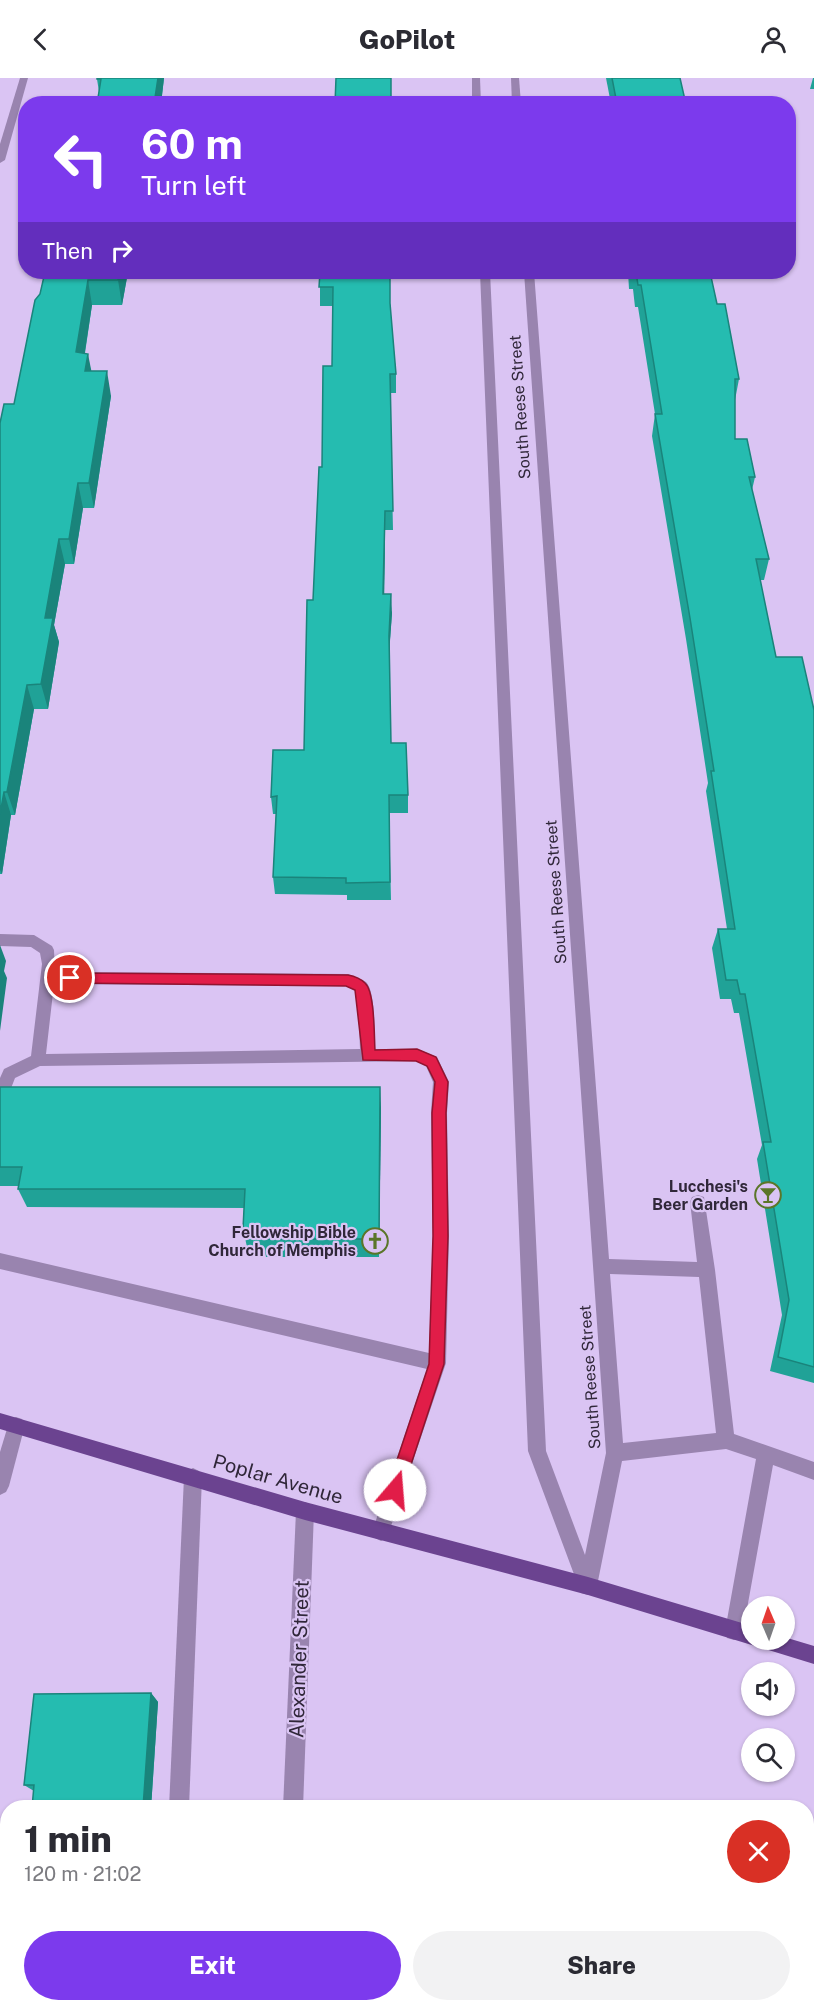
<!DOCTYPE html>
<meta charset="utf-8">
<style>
:root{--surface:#fff;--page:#f2f2f3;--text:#2b2b33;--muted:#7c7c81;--accent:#7c3aed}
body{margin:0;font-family:"Public Sans",sans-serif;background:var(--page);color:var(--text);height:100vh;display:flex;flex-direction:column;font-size:22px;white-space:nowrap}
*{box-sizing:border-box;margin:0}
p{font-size:20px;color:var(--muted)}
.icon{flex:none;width:33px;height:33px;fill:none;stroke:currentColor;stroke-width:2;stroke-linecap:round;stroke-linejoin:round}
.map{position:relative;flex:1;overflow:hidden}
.details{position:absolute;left:0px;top:1722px;width:814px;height:212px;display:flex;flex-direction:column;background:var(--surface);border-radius:24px 24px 0 0;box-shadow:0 2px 4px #0004}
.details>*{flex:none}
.top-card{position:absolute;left:18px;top:18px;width:778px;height:183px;border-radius:24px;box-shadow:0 2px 4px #0004;background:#7c3aed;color:#fff;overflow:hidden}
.needle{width:39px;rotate:358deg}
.buttons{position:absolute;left:741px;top:1518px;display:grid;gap:12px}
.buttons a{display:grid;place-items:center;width:54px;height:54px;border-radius:50%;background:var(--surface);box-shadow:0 2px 4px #0004;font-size:30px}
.pin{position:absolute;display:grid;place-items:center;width:51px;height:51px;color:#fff;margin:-26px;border:3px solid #fff;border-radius:50%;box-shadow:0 2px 6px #0007}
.me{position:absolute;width:66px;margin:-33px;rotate:18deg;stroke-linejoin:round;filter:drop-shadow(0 0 4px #0008)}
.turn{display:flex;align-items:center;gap:21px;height:126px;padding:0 24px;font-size:27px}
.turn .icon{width:78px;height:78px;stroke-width:2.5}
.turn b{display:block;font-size:42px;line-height:51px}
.then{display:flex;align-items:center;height:57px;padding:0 24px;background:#0003;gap:12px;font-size:22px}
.round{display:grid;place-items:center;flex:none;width:63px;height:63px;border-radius:32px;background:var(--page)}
.overview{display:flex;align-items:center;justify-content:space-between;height:102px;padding:0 24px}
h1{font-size:36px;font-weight:800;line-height:45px}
.button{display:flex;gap:12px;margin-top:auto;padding:12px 24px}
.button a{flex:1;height:69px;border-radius:36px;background:var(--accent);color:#fff;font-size:24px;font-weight:800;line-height:69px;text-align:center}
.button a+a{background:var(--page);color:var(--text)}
header{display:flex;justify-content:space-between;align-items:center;height:78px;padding:0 24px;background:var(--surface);font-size:27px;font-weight:800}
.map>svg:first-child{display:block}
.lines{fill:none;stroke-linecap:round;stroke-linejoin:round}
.minor{fill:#9984af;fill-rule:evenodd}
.major{fill:#6b4390;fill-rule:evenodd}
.wall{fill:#20a297}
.shaded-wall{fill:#1a847b}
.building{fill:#25bcb0;stroke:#1a847b;stroke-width:1.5}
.route{fill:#e11d48;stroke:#92132f;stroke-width:1.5}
.labels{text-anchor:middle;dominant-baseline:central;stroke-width:4.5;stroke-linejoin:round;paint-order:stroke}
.street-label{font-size:16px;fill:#302739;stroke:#dac4f3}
.poi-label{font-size:16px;font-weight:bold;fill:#302739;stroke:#dac4f3;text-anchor:end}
.near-street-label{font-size:20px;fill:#302739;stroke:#dac4f3}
</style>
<header><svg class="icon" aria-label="back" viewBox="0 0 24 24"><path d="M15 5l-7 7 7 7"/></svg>GoPilot<svg class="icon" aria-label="person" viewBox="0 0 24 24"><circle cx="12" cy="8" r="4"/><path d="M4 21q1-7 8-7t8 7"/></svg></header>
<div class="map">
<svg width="814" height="1933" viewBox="0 0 814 1933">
<rect width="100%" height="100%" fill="#dac4f3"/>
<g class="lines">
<g class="minor">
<path d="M20,0H28L5,82L0,85V66Z"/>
<path d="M472,0H480L481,26H472Z"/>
<path d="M511,0H519L521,26H512Z"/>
<path d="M480,194H490L546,1373L585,1477L606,1375L524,194H534L609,1181L697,1184L690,1124L692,1119L698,1117L704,1119L715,1192L734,1356L814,1384V1402L773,1387L743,1553L741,1560L734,1562L727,1560L725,1553L756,1381L726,1371L622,1383L597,1508L595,1515L588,1517L581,1515L528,1373ZM610,1196L699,1199L716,1355L623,1365Z"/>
<path d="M0,856L34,857L52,868L54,872L55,894L348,896C353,898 361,901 366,904C376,914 374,957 375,971H417L437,979L449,1004L447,1035L449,1158L446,1285L387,1460L381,1463L375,1460L372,1454L427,1291L0,1191V1175L429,1275L433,1158L431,1035L433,1004L426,988L416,983L40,988L15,1000L5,1026L0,1028V1000L4,991L31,978L42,886L40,875L31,869L0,868ZM54,906L346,908L355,913L358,924L360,971L46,976Z"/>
<path d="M16,1339L22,1341L25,1347L9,1408L6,1414L0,1417V1374L10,1341Z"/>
<path d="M193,1390L199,1393L202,1399L189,1730H169L184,1399L187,1393Z"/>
<path d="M305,1424L311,1427L314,1433L303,1730H283L296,1433L299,1427Z"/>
<path d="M141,1926H165L162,1933H138Z"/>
<rect x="274" y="1926" width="22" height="7"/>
</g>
<path class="major" d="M0,1335L305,1424L588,1499L752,1548V1562H784V1559L814,1568V1586L588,1517L305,1442L0,1351Z"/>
</g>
<g class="wall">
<path d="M164,0L161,26H97L99,14L97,1Z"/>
<path d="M606,0H680L685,22V26H611Z"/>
<path d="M813,0H814V11H810Z"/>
<path d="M45,194H128L122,227H92L85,275L91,293L111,318L94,430H83L74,486H65L54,547L59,564L48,631H34L15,737H11L2,796H0V345L14,326Z"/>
<path d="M320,194L390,226L396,296V315H390L393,452H385L384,516L392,535L389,575L391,665L408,717V735H389L391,822H347V817L275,816L273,799L276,736H273L271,719L304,672L322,389L332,288L333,228H320Z"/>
<path d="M628,194H710L717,226L739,301L735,322V361L755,399L752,412L769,481L764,502H760L776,579L814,632V1305L770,1293L782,1237L757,1081L762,1067L739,935H734L731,921H720L712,870L718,851H727L706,713L708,705L686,561L652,358L655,336L638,229H635L633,211H629Z"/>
<path d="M0,1009L381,1029L379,1179H266L264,1169H247L243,1151L244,1130L27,1129L18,1111L19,1108H0Z"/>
<path d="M151,1615L158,1624L151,1730H32L34,1713L24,1707Z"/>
<path d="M814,1828V1933H812L807,1893V1830Z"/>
</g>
<g class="shaded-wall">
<path d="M158,0H164L161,26H154Z"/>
<path d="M119,194H128L122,227L118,202Z"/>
<path d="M88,202L92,227L81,299L76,274Z"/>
<path d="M88,276L93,301L85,293Z"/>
<path d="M107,293L111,318L94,430L89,405Z"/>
<path d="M78,405L83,430L74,486L69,461Z"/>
<path d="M385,433V452L384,535L383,516Z"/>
<path d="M59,461L65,486L54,547L59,564L48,631L41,606L45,540Z"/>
<path d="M391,516L392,535L389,577V558Z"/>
<path d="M27,607L34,631L15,737L7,714Z"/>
<path d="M4,714L11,737L2,796L0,792V736Z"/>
<path d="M0,867L6,883L4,893L7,900L0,953Z"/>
<path d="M380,1009L381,1029L379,1179V1161Z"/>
<path d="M151,1615L158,1624L151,1730H143Z"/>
<path d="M106,1926H115L114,1933H105Z"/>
</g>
<g class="building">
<path d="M97,0H158L154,26H97L101,1H97Z"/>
<path d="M336,0H391V26H335Z"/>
<path d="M612,0H680L685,22H674L675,26H617Z"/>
<path d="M45,194H119L118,202H88L76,274L88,276L85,293H107L89,405H78L69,461H59L45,540H53L41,606L27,607L7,714H4L0,736V345L4,326H14L35,222L40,216Z"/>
<path d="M320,194H390V225L396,296H390L393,433H385L383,516H391L389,558L391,665H406L408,717H389L390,804L346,805V800L273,799L277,718L271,719L273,672H304L307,522H313L319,389H322L323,288H332L333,209H319Z"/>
<path d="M636,194H710L717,226H725L739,301H735V361H747L755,399H749L769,481H756L776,579H802L814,632V1289L778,1279L789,1222L763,1064H771L745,916H740L737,902H726L718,851H735L711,693H714L690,540L655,336H662L641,207H638Z"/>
<path d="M0,1009H380L379,1161H263L264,1151H243L245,1111H18L22,1089H0Z"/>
<path d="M151,1615L143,1730H32L34,1707H24L34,1616Z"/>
<path d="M10,1926H106L105,1933H10Z"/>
</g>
<path class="route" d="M70,895L348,897C353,898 361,901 365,905C375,914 374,958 375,972L417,971L436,979L448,1004L446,1035L448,1158L444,1286L401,1417L395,1420L389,1417L387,1412L429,1286L433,1158L432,1035L435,1004L427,988L416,983L363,982L355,912L346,908L70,905L64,900Z"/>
<defs>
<g id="bar-ring" transform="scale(1.35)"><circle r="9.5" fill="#dac4f3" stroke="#5b7629" stroke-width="1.5"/><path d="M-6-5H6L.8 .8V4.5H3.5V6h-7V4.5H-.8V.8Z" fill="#5b7629"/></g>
<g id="church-ring" transform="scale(1.35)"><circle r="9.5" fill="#dac4f3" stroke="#5b7629" stroke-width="1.5"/><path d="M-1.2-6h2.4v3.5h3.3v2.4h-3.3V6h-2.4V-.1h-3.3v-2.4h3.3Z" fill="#5b7629"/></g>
</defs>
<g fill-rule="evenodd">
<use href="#bar-ring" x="768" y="1117"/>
<use href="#church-ring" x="375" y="1163"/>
</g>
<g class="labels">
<g class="street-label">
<text transform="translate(520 329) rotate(-94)">South Reese Street</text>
<text transform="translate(556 814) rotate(-94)">South Reese Street</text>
<text transform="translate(590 1299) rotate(-94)">South Reese Street</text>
</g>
<g class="poi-label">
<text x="748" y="1108">Lucchesi's<tspan x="748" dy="18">Beer Garden</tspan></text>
<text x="356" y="1154">Fellowship Bible<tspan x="356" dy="18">Church of Memphis</tspan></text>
</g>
<g class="near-street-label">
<text transform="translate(278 1401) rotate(16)">Poplar Avenue</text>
<text transform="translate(299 1581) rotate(-88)">Alexander Street</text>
</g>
</g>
</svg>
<div class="buttons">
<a><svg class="needle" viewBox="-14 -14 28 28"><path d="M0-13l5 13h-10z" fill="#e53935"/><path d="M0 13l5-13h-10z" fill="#7c7c81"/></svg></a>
<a><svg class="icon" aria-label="sound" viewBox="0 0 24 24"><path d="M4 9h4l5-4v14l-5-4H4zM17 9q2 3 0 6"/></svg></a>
<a><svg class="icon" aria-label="search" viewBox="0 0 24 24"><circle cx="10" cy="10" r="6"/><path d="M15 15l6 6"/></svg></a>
</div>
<div class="pin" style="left:70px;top:900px;background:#d93025"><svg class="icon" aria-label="arrive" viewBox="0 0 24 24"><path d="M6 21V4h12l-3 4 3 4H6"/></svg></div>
<svg class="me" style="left:395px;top:1412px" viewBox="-20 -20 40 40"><circle r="19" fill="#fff"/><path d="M0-13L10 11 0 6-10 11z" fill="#e11d48"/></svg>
<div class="top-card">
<div class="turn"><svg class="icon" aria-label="left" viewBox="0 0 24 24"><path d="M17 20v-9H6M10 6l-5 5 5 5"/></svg><div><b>60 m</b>Turn left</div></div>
<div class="then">Then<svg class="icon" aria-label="right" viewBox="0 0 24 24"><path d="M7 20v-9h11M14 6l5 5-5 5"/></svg></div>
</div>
<section class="details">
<div class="overview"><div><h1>1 min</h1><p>120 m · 21:02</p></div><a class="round" style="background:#d93025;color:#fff"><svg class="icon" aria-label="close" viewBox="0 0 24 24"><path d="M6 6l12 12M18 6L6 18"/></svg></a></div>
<div class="button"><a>Exit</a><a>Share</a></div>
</section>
</div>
